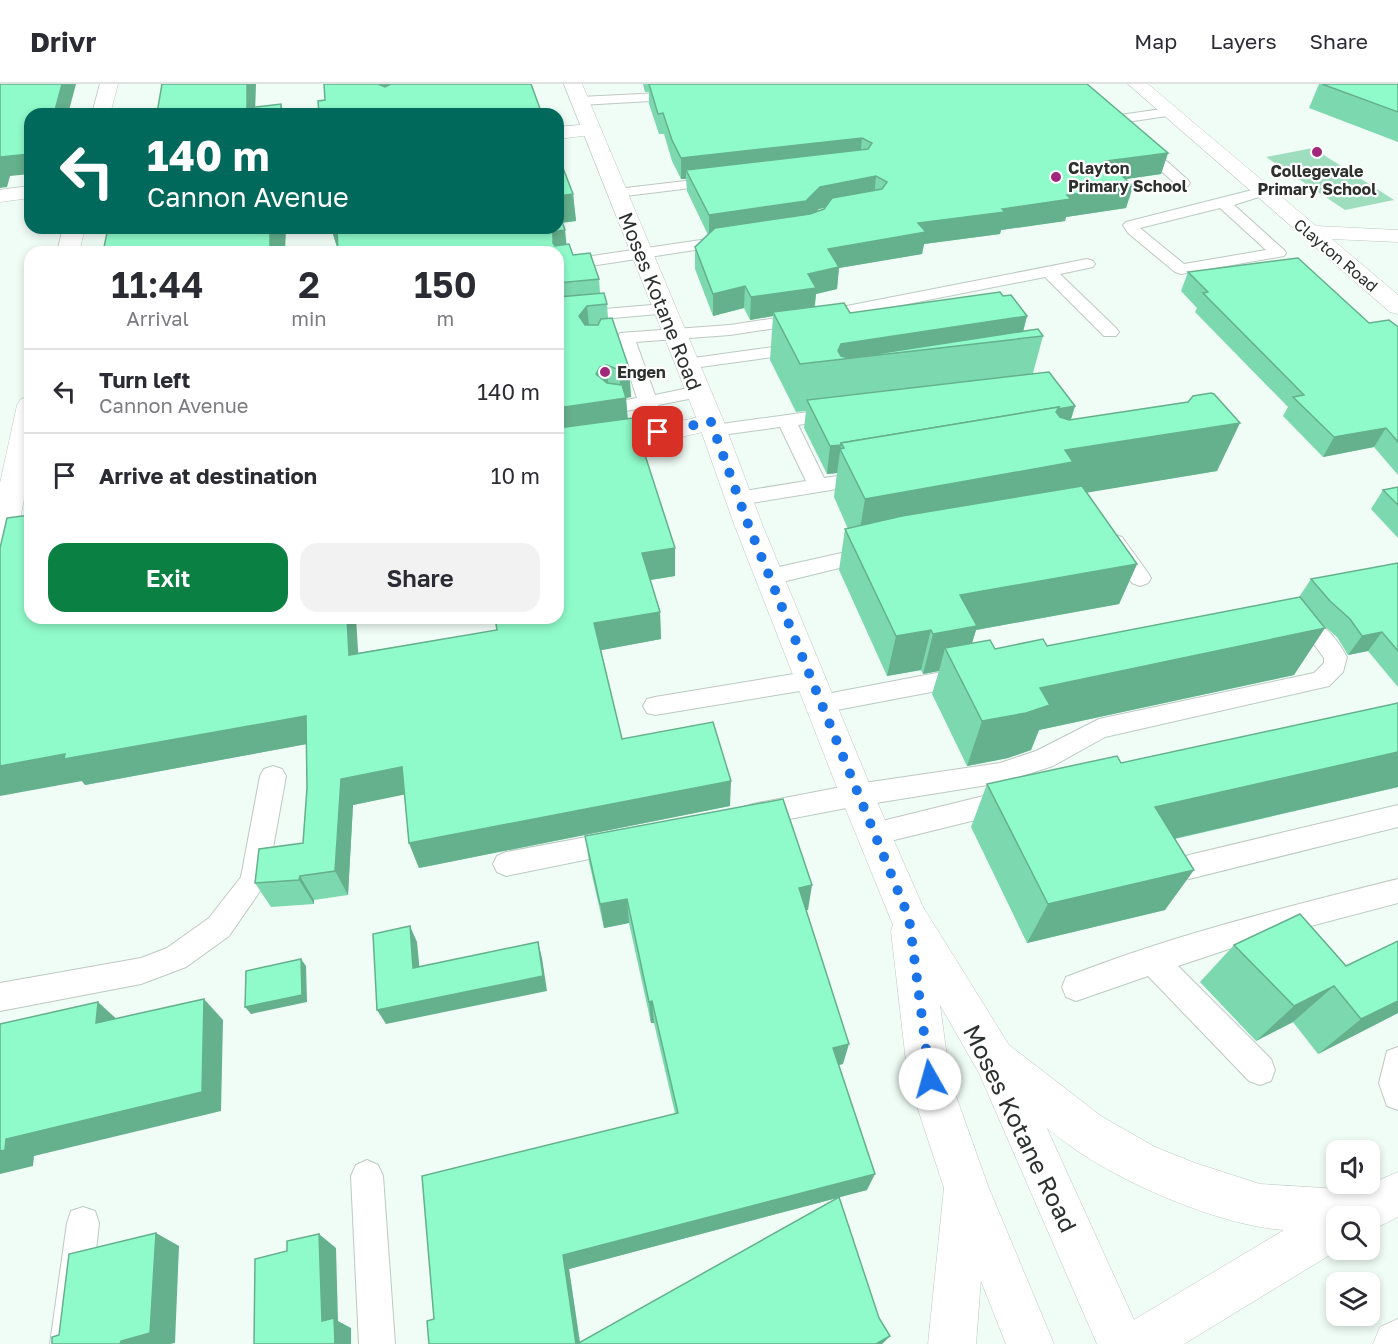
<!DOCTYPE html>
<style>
:root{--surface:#fff;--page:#f2f2f3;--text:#2b2b33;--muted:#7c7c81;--line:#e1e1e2;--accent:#0b8043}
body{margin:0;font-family:"Golos Text",sans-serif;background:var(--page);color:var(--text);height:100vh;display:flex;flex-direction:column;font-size:22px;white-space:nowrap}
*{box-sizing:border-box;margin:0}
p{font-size:20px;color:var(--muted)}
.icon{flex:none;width:33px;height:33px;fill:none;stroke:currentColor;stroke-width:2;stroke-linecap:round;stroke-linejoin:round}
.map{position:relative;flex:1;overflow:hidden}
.details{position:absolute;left:24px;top:162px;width:540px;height:378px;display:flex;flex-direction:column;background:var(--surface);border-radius:18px;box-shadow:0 3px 9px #0003}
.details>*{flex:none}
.hud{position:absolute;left:24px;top:24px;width:540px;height:126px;border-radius:18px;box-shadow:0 3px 9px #0003;background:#00695c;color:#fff;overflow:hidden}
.fabs{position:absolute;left:1326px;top:1056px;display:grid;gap:12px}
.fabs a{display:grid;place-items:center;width:54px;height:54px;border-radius:12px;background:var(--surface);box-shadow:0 3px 9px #0003;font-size:30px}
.pin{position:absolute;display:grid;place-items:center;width:51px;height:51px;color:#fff;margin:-26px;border-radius:12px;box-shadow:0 3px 9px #0006}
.me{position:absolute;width:66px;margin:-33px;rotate:353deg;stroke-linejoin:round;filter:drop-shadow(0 0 4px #0008)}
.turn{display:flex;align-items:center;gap:21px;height:126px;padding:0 24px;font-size:27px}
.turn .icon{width:78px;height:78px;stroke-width:2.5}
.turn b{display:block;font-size:42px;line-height:51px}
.eta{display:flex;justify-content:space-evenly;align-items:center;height:102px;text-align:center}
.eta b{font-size:36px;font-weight:600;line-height:42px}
.primary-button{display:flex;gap:12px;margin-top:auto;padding:12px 24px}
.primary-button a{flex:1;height:69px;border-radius:18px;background:var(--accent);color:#fff;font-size:24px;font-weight:600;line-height:69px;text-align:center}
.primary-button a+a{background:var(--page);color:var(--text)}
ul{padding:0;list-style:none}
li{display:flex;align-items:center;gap:18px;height:84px;padding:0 24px;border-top:2px solid var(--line)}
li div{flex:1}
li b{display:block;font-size:22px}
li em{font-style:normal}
header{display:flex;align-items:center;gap:36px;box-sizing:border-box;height:84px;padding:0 30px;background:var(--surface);border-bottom:2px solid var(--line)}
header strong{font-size:28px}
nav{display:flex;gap:33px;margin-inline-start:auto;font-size:21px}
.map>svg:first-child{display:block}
.green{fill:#9eddbe}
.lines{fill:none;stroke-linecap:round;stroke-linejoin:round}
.service-casing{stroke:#bcc9c2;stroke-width:2}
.minor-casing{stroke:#bcc9c2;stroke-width:1}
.tertiary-casing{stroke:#bcc9c2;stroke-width:1}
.secondary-casing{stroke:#bcc9c2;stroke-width:1}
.service{fill:#fff;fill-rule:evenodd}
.minor{fill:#fff;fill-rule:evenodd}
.tertiary{fill:#fff;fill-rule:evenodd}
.secondary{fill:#fff;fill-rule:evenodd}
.wall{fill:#7cd8ae;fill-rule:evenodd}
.shaded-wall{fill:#65b08d}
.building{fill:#90fbca;stroke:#65b08d;stroke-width:1.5}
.route{stroke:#1a73e8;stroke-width:10;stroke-dasharray:0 18}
.poi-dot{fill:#a1277c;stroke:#fff;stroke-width:2}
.labels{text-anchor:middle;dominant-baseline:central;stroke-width:4.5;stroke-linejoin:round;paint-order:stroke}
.far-poi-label{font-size:16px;font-weight:bold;fill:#2c312e;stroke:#fff;text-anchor:start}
.far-street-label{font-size:16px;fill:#2c312e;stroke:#fff}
.street-label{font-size:20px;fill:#2c312e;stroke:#fff}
.near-street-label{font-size:24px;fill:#2c312e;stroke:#fff}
</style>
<header>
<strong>Drivr</strong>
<nav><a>Map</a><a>Layers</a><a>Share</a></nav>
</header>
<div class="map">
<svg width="1398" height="1260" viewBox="0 0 1398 1260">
<rect width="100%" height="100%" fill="#f0fdf6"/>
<path class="green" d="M1313,64L1394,116L1345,126L1266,73Z"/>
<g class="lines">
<g class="service-casing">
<g id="service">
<path d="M682,8L687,9L689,12L687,15L580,21L573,17L580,13Z"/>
<path d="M1169,24L1174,25L1176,28L1174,31L1113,40L1106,36L1113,32Z"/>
<path d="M1139,56L1144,57L1188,96L1190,99L1188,102H1178L1134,63L1132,60L1134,57Z"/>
<path d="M719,93L726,97L724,100L617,113L610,109L617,105Z"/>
<path d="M1260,104L1265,105L1267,108L1265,111L1234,121L1284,166L1286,169L1284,172L1181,190L1175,188L1128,149L1123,141L1126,138ZM1220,124L1266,166L1184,180L1140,144Z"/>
<path d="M728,152L734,154L736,157L734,160L558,187V177Z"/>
<path d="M1087,175L1093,177L1095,180L1093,183L1060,190L1116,244L1119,248L1116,252H1104L1045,193L816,238L730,251L636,258L655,311L698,302L704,304L707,308L704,312L658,321L668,348L665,352H651L641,324C625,327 612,332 601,318L603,314L610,312L621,317L637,314L617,253L620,249L730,241L816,228Z"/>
<path d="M663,220L669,221L671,225L669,229L558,239V229Z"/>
<path d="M803,259L809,260L812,264L809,268L686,285L680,284L677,280L680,276L686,275Z"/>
<path d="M837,324L844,326L846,330L844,334L798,341L824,394L867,388L874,389L877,394L874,399L739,421L732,419L729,414L732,409L806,397L780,343L714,352L707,350L704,346L707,342Z"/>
<path d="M1115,451L1122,453L1148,489L1151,494L1148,499L1140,502L1132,499L1108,463L1105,458L1108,453Z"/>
<path d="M873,462L880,464L884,469L880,474L770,501L762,498L759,493L762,488L770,485Z"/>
<path d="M1295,528C1320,535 1335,551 1347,573L1343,588L1329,602L1105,653L1053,682L1000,699L857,722L753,742L744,739L740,731L744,723L753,720L857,700L1000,679L1036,667L1099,635L1314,589L1324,579V574L1311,556L1287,542L1284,536L1287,530Z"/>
<path d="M968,583L976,586L980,592L976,598L968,601L821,629L813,627L809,620L813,613L821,611Z"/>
<path d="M812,587L820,590L824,596L820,602L812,605L655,631L647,629L643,622L647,615L655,613Z"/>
<path d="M273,682L282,685L286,692L267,797L229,852L186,883L141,900L0,927V899L141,874L167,864L209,834L241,793L260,692L264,685Z"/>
<path d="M1008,706L1017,709L1021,717L1017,725L1008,728L874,761L865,758L861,750L865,742L874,739Z"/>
<path d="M1398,721V743L1189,795L1180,791L1176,783L1180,775L1189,771Z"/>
<path d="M619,747L628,750L632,758L628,766L619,769L506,792L497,788L493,780L497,772L506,768Z"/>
<path d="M1398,795V819L1250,858L1178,882L1271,975L1275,986L1271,997L1260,1001L1249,997L1148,892L1076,917L1066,913L1062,903L1066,893C1173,851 1286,823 1398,795Z"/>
<path d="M1398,963V1026L1387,1022L1379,999L1387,967Z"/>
<path d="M367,1076L378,1081L383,1092L395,1260H359L351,1092L356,1081Z"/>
<path d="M83,1123L95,1127L99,1139L86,1260H50L67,1139L71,1127Z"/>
</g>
</g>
<g class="minor-casing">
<g id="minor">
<path d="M100,0H118L110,30H92Z"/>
<path d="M1128,0H1148L1316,142L1398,146V158L1332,155L1398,211V230L1390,228Z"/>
<path d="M592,40L599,42L601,46L599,50L558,55V43Z"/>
<path d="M30,102V114L0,118V106Z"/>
<path d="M63,144H85L79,168H57Z"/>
<path d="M30,313V386L14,464L10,471L0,474V399L17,321L21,315Z"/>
<path d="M711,330L720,332L724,338L720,344L677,354L558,371V355L677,338Z"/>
</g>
</g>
<g class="tertiary-casing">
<path id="tertiary" d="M564,0H582L724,338L762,440L874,711L923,823L1009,961L1145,1260H1097L979,989L940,921L950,995L988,1102L1054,1260H1006L944,1104L908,995L891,847L893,841L840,711L734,440L698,338Z"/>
</g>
<g class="secondary-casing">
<g id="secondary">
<path d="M994,955L1009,961L1101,1032L1155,1063L1195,1079L1260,1100L1356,1106L1398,1088V1133L1370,1147V1132H1336L1338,1166L1184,1260H1115L1122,1243L1284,1146C1221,1142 1121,1099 1069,1061C1038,1038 1009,1013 979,989L973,975L979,961Z"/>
<path d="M966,1082L982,1088L988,1104L976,1260H928L944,1104L950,1088Z"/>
<path d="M1398,1235V1260H1373L1380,1243Z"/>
</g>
</g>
<use href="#service" class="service"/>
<use href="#minor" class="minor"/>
<use href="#tertiary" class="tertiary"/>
<use href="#secondary" class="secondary"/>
</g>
<g class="wall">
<path d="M643,0H1087L1168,69L1161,90L1125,95L1133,102L1126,124L1066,133L1065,137L1001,146L1000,150L924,160L922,170L839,184L837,205L816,210L815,223L850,229L1003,212L1027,232L1023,248L1043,252L1033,289L1075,322L1071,336L1217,387L1087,408L1137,480L1119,520L976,546L972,559L995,565L1047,562L1299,513L1311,495L1398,479V603L1368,567L1348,571L1337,553L1322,540L1294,591L1039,646L1031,666L1008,674L967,682L932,610L939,587L923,590L921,586L887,592L839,486L845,445H848L834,413L837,389L827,390L804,344L806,327L796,328L770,276L773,232L750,236L744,224L713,232L695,185V163L708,151L687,107L686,95H681L672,77L664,50H659L649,20V8H645ZM825,123L824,125L815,128L819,125Z"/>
<path d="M1319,0H1398V58L1309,24Z"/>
<path d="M573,110L576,137L562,139L566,160L573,171L599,195L600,209L607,220L608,234L629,284L631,313L626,314L628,335L675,492L650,496L660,528L661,555L601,566L622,655L730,722L419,784L409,759L404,710L353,721L348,811L314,816V820L271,823L255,799L303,759L307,704L306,660L85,701L82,697L358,569L497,546L558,534V168L338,166L331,144H558Z"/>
<path d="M1188,188L1369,239L1398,243V391L1374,363L1323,373L1283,332L1288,323L1195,228L1197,224L1181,207Z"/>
<path d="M1398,403V454L1371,425L1383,406Z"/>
<path d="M1398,619V703L1175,755L1165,826L1027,859L971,743L987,700L1121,679Z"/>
<path d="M585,752L808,826H806L843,980L838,981L867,1106L839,1113L879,1234L890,1252L882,1260H429L434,1235L675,1029L654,939H651L629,839L604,844L589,778ZM837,1114L580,1258L569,1185Z"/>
<path d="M1234,861L1346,882L1398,929L1318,970L1293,938L1256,957L1200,898Z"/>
</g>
<g class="shaded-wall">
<path d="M62,0H76L68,30H54Z"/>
<path d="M247,0H256L255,30L247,24Z"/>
<path d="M375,0H420L385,16Z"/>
<path d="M281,20L284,30H281Z"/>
<path d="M862,54L860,75L686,86V95H681V74Z"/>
<path d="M1168,69L1161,90L1100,99L1106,77Z"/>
<path d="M30,70V90L10,92L7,103L0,104V73Z"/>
<path d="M876,92L874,114L819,125L804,139L709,153V131L820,103Z"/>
<path d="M1133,102L1126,124L1066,133L1065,137L1001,146L1000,150L924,160L922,170L839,184L837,205L816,210L814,226L773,228V232L750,236L751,213L808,190L828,165L918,139L1002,125L1067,111Z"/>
<path d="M573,110L576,137L558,139V112Z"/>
<path d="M277,144H286L285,168H270V146Z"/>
<path d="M331,144H338V166Z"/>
<path d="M565,146L568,173L553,159V148Z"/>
<path d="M745,202L744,224L713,232V210Z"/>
<path d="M587,222L590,250L579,232Z"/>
<path d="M1027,232L1021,255L837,276L838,267L841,260Z"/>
<path d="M607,281L609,310L626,314L628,343L558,353V324L596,290L600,283Z"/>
<path d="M629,284L631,313L621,315L619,286Z"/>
<path d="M1075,322L1066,350L850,386L1058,325Z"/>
<path d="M1240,339L1217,387L1061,413L857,463L865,415L1065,366Z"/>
<path d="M1386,344L1374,363L1323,373L1334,353Z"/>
<path d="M841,361L837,389L827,390L830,362Z"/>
<path d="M675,464V492L644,497L642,469Z"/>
<path d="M1137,480L1119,520L976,546L965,582L945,564L939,587L923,590L933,550L960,511Z"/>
<path d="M660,528L661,555L597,567L594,539Z"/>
<path d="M347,534H356L360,598L349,571Z"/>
<path d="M1325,544L1294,591L1039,646L1031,666L1008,674L967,682L982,637L1040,604Z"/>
<path d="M931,546L921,586L887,592L896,552Z"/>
<path d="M1382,548L1368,567L1348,571L1362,552Z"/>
<path d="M306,632L318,658L85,701L82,697L0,712V682L65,670Z"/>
<path d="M1398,668V703L1129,765L1155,723Z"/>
<path d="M402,683L412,709L353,721L348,811L335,787L341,695Z"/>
<path d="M731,697L730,722L419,784L409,759Z"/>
<path d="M1194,786L1165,826L1027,859L1048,820Z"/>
<path d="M300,792L314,816V820L299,796Z"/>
<path d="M812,801L808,826L795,829L799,804Z"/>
<path d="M627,815L629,839L604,844L600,820Z"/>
<path d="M410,842L417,858L421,899L413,884Z"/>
<path d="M538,858L542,874L547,907L386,940L377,926Z"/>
<path d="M301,875L306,882L307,918L251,930L245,923Z"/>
<path d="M1334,902L1293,938L1256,957L1294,922Z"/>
<path d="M204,915L223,936L221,1027L34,1072L33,1082L0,1090V1067L6,1055Z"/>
<path d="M652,917L654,939H651L649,918Z"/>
<path d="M1398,917V929L1318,970L1361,935Z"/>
<path d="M98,918L121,939H96Z"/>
<path d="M849,960L843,980L827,984L833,964Z"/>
<path d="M875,1090L867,1106L569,1185L580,1260H576L563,1171Z"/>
<path d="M156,1149L179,1162L175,1259L170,1260H120Z"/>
<path d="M319,1150L336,1164L338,1237L351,1244V1260H335L322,1237Z"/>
<path d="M890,1252L882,1260H876Z"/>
</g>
<g class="building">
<path d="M0,0H62L54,30H30V70L0,73V74Z"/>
<path d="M162,0H247V24L281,20V30H149L157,29Z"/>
<path d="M324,0H378L385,3L391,0H531L542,30H319L318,17L325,16Z"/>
<path d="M649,0H1087L1168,69L1106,77L1133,102L1067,111L1071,115L1002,125L1005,128L918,139L926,148L828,165L839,183L808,190L816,204L751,213L745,202L713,210L695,163L715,144L810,130L824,125L832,114L882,105L887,98L876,92L820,103L806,117L709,131L686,86L868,65L872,59L862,54L681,74L672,56L663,29L658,30Z"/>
<path d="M1322,0H1398V28Z"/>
<path d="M558,71L573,110L558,112Z"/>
<path d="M558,126L565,146L553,148V159L555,162L569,160L573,171L590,169L599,195L558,199V168H338L337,144H558Z"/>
<path d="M108,144H277V145L270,146V168H103Z"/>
<path d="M1298,174L1369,239L1389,236L1398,243V358L1386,344L1334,353L1293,313L1304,311L1203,209L1208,208L1188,188Z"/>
<path d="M1000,208L1003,212L1011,211L1027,232L841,260L838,267L841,272L849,274L1038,245L1043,252L800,280L773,228L844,219L850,229Z"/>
<path d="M604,209L607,220L587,222L579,232L585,241H598L601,235L612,234L629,284L619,286L607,281L600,283L596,290L607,299L622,301L626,314L558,324V213Z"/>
<path d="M1049,288L1075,322L1058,325L1059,323L841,359V361L830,362L807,316Z"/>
<path d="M1211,309L1214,310L1240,339L1065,366L1073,378L865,415L840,365L844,364L841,359L1059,323L1056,328L1060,333L1069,336L1188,318L1193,312Z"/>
<path d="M633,334L675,464L642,469L660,528L594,539L622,655L713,638L731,697L409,759L402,683L341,695L335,787L300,792L299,796L255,799L259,765L303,759L307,704L306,632L64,675L65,670L0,682V464L7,434L30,431V534H347L349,571L497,546L495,534H558V344Z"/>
<path d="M1082,402L1137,480L960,511L977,542L933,550L931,546L896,552L845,445L902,432Z"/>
<path d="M1398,403V421L1383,406Z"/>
<path d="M1398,479V567L1382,548L1362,552L1350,535L1330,517L1311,495Z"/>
<path d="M1300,513L1325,544L1040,604L1050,621L1026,629L982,637L945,564L990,556L995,565L1043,555L1047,562Z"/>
<path d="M1398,619V668L1155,723L1194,786L1048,820L987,700L1117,672L1121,679Z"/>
<path d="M783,715L812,801L799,804L849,960L833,964L875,1090L563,1171L576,1260H429L427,1237L434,1235L422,1092L678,1029L652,917L649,918L627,815L600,820L585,752Z"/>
<path d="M1300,830L1346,882L1398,857V917L1361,935L1334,902L1294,922L1234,861Z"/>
<path d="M410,842L413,884L538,858L543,892L377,926L373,850Z"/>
<path d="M301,875L302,911L245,923L246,887Z"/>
<path d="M204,915L202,1008L6,1055L5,1066L0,1067V940L98,918L96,939Z"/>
<path d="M839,1113L879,1234L890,1252L876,1260H577Z"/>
<path d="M156,1149L150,1249L121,1257L120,1260H52V1253L59,1251L69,1170Z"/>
<path d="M319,1150L322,1237L334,1234L335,1260H254L255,1175L287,1167V1157Z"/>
</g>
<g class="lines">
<path class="route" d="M658,348L711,338L748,440L909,834L930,995"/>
</g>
<g class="poi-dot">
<circle cx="1317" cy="68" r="6"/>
<circle cx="1056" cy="93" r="6"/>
<circle cx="605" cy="288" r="6"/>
</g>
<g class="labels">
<g class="far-poi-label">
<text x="1068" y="84">Clayton<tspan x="1068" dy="18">Primary School</tspan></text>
<text x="1317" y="87" text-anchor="middle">Collegevale<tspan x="1317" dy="18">Primary School</tspan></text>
<text x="617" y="288">Engen</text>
</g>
<g class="far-street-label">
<text transform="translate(1336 171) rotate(40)">Clayton Road</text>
</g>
<g class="street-label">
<text transform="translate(661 217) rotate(68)">Moses Kotane Road</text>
</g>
<g class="near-street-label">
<text transform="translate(1021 1044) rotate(64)">Moses Kotane Road</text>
</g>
</g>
</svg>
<div class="fabs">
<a><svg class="icon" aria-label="sound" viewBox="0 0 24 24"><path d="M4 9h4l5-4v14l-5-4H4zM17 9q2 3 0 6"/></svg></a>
<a><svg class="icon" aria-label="search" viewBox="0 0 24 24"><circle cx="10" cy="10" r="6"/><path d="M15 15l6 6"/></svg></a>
<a><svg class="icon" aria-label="layers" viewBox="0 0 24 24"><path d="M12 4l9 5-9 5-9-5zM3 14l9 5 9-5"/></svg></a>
</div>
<div class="pin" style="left:658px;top:348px;background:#d93025"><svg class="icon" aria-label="arrive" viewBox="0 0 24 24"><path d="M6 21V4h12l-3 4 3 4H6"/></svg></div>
<svg class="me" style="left:930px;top:995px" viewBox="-20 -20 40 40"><circle r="19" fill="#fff"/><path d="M0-13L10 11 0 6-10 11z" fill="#1a73e8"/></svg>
<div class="hud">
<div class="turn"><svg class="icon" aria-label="left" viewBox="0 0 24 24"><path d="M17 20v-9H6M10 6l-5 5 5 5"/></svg><div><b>140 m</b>Cannon Avenue</div></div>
</div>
<section class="details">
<div class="eta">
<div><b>11:44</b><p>Arrival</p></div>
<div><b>2</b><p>min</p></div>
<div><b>150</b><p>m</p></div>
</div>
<ul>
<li><svg class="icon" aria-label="left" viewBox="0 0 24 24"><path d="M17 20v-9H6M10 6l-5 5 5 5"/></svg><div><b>Turn left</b><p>Cannon Avenue</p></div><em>140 m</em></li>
<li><svg class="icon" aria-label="arrive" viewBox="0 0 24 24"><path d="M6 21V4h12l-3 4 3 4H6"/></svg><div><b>Arrive at destination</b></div><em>10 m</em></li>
</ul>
<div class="primary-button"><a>Exit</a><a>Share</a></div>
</section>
</div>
